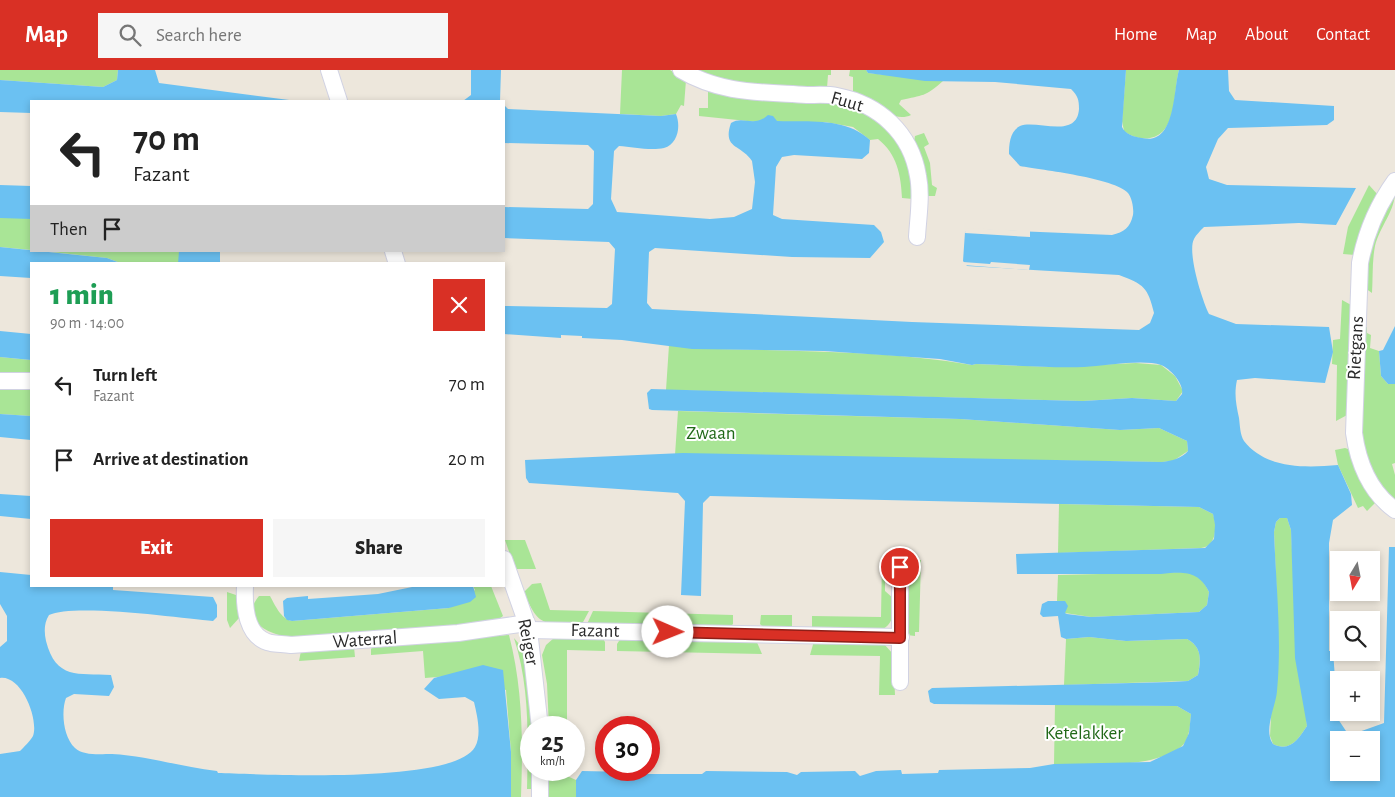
<!DOCTYPE html>
<meta charset="utf-8">
<style>
:root{--surface:#fff;--page:#f6f6f6;--text:#222;--muted:#767676;--accent:#d93025}
body{margin:0;font-family:"Alegreya Sans",sans-serif;background:var(--page);color:var(--text);height:100vh;display:flex;flex-direction:column;font-size:19px;white-space:nowrap}
*{box-sizing:border-box;margin:0}
p{font-size:16px;color:var(--muted)}
.icon{flex:none;width:28px;height:28px;fill:none;stroke:currentColor;stroke-width:2;stroke-linecap:round;stroke-linejoin:round}
.map{position:relative;flex:1;overflow:hidden}
.drawer{position:absolute;left:30px;top:192px;width:475px;height:325px;display:flex;flex-direction:column;background:var(--surface);border-radius:0px;box-shadow:0 2px 8px #0003}
.drawer>*{flex:none}
.guide{position:absolute;left:30px;top:30px;width:475px;height:152px;border-radius:0px;box-shadow:0 2px 8px #0003;background:#fff;color:var(--text);overflow:hidden}
.needle{width:32px;rotate:190deg}
.buttons{position:absolute;left:1330px;top:481px;display:grid;gap:10px}
.buttons a{display:grid;place-items:center;width:50px;height:50px;border-radius:0px;background:var(--surface);box-shadow:0 2px 8px #0003;font-size:25px}
.speed{position:absolute;left:520px;top:646px;display:flex;gap:10px;font-size:25px;font-weight:700;text-align:center}
.speed>*{display:grid;place-content:center;width:65px;height:65px;border-radius:50%;background:var(--surface);box-shadow:0 2px 8px #0003;line-height:1}
.speed small{font-size:12px;font-weight:400}
.speed .limit{border:8px solid #d22;background:#fff;color:#111}
.pin{position:absolute;display:grid;place-items:center;width:42px;height:42px;color:#fff;margin:-21px;border:2px solid #fff;border-radius:50%;box-shadow:0 1px 5px #0007}
.me{position:absolute;width:55px;margin:-28px;rotate:91deg;stroke-linejoin:round;filter:drop-shadow(0 0 4px #0008)}
.turn{display:flex;align-items:center;gap:18px;height:105px;padding:0 20px;font-size:22px}
.turn .icon{width:65px;height:65px;stroke-width:2.5}
.turn b{display:block;font-size:35px;line-height:42px}
.then{display:flex;align-items:center;height:48px;padding:0 20px;background:#0003;gap:10px;font-size:19px}
.round{display:grid;place-items:center;flex:none;width:52px;height:52px;border-radius:0px;background:var(--page)}
.summary{display:flex;align-items:center;justify-content:space-between;height:85px;padding:0 20px}
h1{font-size:30px;font-weight:800;line-height:38px;color:#1e9e55}
.button{display:flex;gap:10px;margin-top:auto;padding:10px 20px}
.button a{flex:1;height:58px;border-radius:0px;background:var(--accent);color:#fff;font-size:20px;font-weight:800;line-height:58px;text-align:center}
.button a+a{background:var(--page);color:var(--text)}
ul{padding:0;list-style:none}
li{display:flex;align-items:center;gap:15px;height:75px;padding:0 20px}
li div{flex:1}
li b{display:block;font-size:19px}
li em{font-style:normal}
header{display:flex;align-items:center;gap:30px;box-sizing:border-box;height:70px;padding:0 25px;background:var(--accent);color:#fff}
header strong{font-size:24px}
nav{display:flex;gap:28px;margin-inline-start:auto;font-size:18px}
.search{width:350px;height:45px;background:var(--page);display:flex;align-items:center;gap:12px;box-sizing:border-box;padding:0 18px;border-radius:0px;color:var(--muted);font-size:19px}
.map>svg:first-child{display:block}
.green{fill:#a9e596}
.water{fill:#6bc1f2;fill-rule:evenodd}
.pier{fill:#ede7dc}
.lines{fill:none;stroke-linecap:round;stroke-linejoin:round}
.minor-casing{stroke:#d1d2e3;stroke-width:18}
.minor{stroke:#fff;stroke-width:16}
.route-casing{stroke:#8d1f18;stroke-width:12}
.route{stroke:#d93025;stroke-width:9}
.labels{text-anchor:middle;dominant-baseline:central;stroke-width:4;stroke-linejoin:round;paint-order:stroke}
.street-label{font-size:19px;fill:#2a2a2a;stroke:#fff}
.park-label{font-size:19px;fill:#216918;stroke:#fff}
</style>
<header>
<strong>Map</strong>
<div class="search"><svg class="icon" aria-label="search" viewBox="0 0 24 24"><circle cx="10" cy="10" r="6"/><path d="M15 15l6 6"/></svg>Search here</div>
<nav><a>Home</a><a>Map</a><a>About</a><a>Contact</a></nav>
</header>
<div class="map">
<svg width="1395" height="727" viewBox="0 0 1395 727">
<rect width="100%" height="100%" fill="#ede7dc"/>
<g class="green">
<path d="M0,0H118L117,10L103,17L0,10Z"/>
<path d="M622,0H670L686,10L684,36L681,35L676,44L661,46L620,44Z"/>
<path d="M693,0H831V5H828L827,18L747,15L725,12Z"/>
<path d="M850,0H866L868,3L943,11C925,27 923,25 901,30L899,34L911,45C893,54 868,31 853,22V7L849,6Z"/>
<path d="M1126,0H1179C1173,21 1178,63 1150,68C1142,70 1130,66 1124,61L1122,51Z"/>
<path d="M708,19L832,31L865,41L895,66L910,97L913,129L902,128C901,105 897,84 878,69L870,70L853,57L825,52H757L699,46V38H708Z"/>
<path d="M924,63L929,74L924,77L930,93L932,115L937,118L935,126H927L914,72L915,66Z"/>
<path d="M1369,115L1378,125L1355,185L1343,184L1348,157Z"/>
<path d="M1395,122C1395,141 1380,156 1375,176C1372,191 1373,208 1372,223L1365,218C1368,179 1376,155 1395,122Z"/>
<path d="M17,147L31,149V180L0,177V148Z"/>
<path d="M42,181H179V193L123,194L107,188Z"/>
<path d="M1342,230L1353,236L1349,344L1336,351L1337,295L1332,294L1333,270L1340,269Z"/>
<path d="M1367,257V263L1371,265L1370,278L1379,281L1381,306L1388,314H1395V393L1392,394L1395,405V433L1368,398L1361,368L1364,258Z"/>
<path d="M669,275C701,280 732,279 764,280C833,282 904,283 972,295L976,294L1051,297L1136,293L1161,295L1175,306L1183,321L1176,331L1132,328L1083,331L666,320Z"/>
<path d="M0,287L31,290V305H0Z"/>
<path d="M16,318L31,319V346L0,344V319Z"/>
<path d="M678,341L960,349L1120,360L1159,358L1187,371L1188,381L1173,391L1162,392L675,385Z"/>
<path d="M1345,378L1351,380L1376,432L1367,441L1363,436L1358,438L1338,395L1335,380Z"/>
<path d="M1059,434L1199,437L1213,444C1217,456 1217,476 1201,478L1058,483Z"/>
<path d="M1280,448H1287L1291,460L1294,519L1307,656C1299,668 1290,683 1273,674L1270,666L1277,532L1274,462L1276,452Z"/>
<path d="M505,470H525L536,499H515Z"/>
<path d="M882,490H885V521L894,529C893,541 895,552 883,559L812,558V546L881,547Z"/>
<path d="M908,490H921L919,562H915V566L907,565Z"/>
<path d="M1184,502C1197,503 1204,511 1209,522L1207,535L1199,542L1091,547L1065,543L1057,531L1058,505Z"/>
<path d="M541,513L550,540L589,541L582,554C546,553 539,560 524,522L532,514Z"/>
<path d="M473,516H491L503,546L495,552L288,567C268,564 239,550 259,526H270C275,535 281,549 292,551L449,538L475,520Z"/>
<path d="M227,522L239,526L240,547L230,558L227,550Z"/>
<path d="M593,541L733,545V554L730,557L587,554Z"/>
<path d="M761,545H792V557H763L760,554Z"/>
<path d="M509,565C523,619 523,672 521,727H511V682L506,620L449,606L425,608L423,581L371,585V579L374,575Z"/>
<path d="M602,567L605,572V581L567,580V657H549L547,614L542,585L546,575L554,568Z"/>
<path d="M1089,567L1126,571L1187,569C1202,577 1201,589 1198,605L1188,611L1064,615L1066,569Z"/>
<path d="M514,568L524,580L534,657L531,658L532,719H527C528,669 530,617 514,568Z"/>
<path d="M621,568L756,570L762,584L617,581V574Z"/>
<path d="M814,571L884,574L893,584L895,625H879L880,586L810,585Z"/>
<path d="M354,577L355,587L299,591L301,581Z"/>
<path d="M1055,634L1177,636L1191,644C1190,654 1190,669 1182,676C1153,700 1091,693 1054,694Z"/>
<path d="M548,700H567V706L576,710V727H548Z"/>
</g>
<g class="water">
<path d="M118,0H155L159,13L297,31H31V43L0,42V10L103,17L117,10Z"/>
<path d="M471,0H501L500,31H463L471,25Z"/>
<path d="M866,0H1126L1122,57C1125,64 1134,67 1142,68C1176,76 1173,20 1179,0H1228L1229,21L1235,30L1334,36V50L1327,55L1228,58L1218,69L1206,97L1209,109L1227,115L1356,118L1336,155L1299,153L1204,157C1201,160 1196,165 1194,169C1187,182 1202,230 1209,244L1236,254L1329,257L1333,282L1325,313L1255,308L1237,310C1234,324 1236,334 1239,348C1240,355 1240,365 1244,371C1266,399 1305,398 1338,395L1351,424L1352,435L1333,450L1329,473V581H1333L1338,649L1346,661L1356,663L1384,653L1389,477H1395V727H576V710L582,701L629,702V704H702L706,701L787,702L797,705L801,702L855,701L860,706L876,701L901,700L902,704L938,703L939,700L1030,698L1054,694L1150,692L1183,676L1189,663L1191,644L1177,636L934,634L930,632L928,621L932,618L1171,612L1188,611L1198,605C1201,589 1202,577 1187,569L1126,571L1089,567L1066,569L1061,567L1058,546L1043,547L1040,544L1042,534L1048,531H1065L1068,536L1065,543L1067,544L1091,547L1199,542L1207,535L1209,522C1198,500 1183,502 1161,504H1017L1016,484L1205,478L1214,469L1215,455L1213,444L1199,437L710,426L703,433L701,526L681,525L685,431L678,423L529,413L526,408L525,390L683,383L1162,392C1172,391 1182,388 1188,381L1187,371L1159,358L1120,360L960,349L652,340L649,339L647,323L651,319L1083,331L1132,328L1176,331L1182,324C1184,314 1171,299 1161,295C1143,289 1104,296 1084,297C1048,298 1012,295 976,294L972,295L940,289L824,281L692,279L622,270L582,268V266L561,265V268L504,264V236L607,238L612,234L615,179L609,172L504,168V137L588,139L593,134L594,81L588,75L504,73V35L508,39L661,46L676,44C681,56 678,74 664,78C651,81 632,77 619,76L614,81L611,129L617,142L710,149L734,147L752,139L755,112L752,91C741,74 722,79 731,53C743,45 754,58 768,45L773,46L777,51C808,52 846,47 870,70L869,83L862,89L794,85L782,87L776,97L773,145L782,149L874,155L881,162L884,172L870,188L792,187L655,178L649,182L647,233L652,239L912,252L1139,260L1150,253L1154,243C1148,218 1144,214 1119,205L967,196L963,191L965,162L969,159L1112,165C1124,162 1130,158 1133,145C1134,139 1132,128 1128,123C1115,108 1042,100 1020,96L1009,84C1009,74 1010,61 1020,56C1036,49 1077,70 1079,39C1079,30 1078,26 1071,19L995,12L925,11L868,3ZM1280,448H1287L1291,460L1295,588L1307,656C1299,668 1290,683 1273,674C1263,660 1276,636 1277,621C1282,569 1276,515 1274,462L1276,452ZM1339,670H1371V702H1339Z"/>
<path d="M0,115L31,116V149L0,148Z"/>
<path d="M0,177L107,188L123,194H31V208L0,206Z"/>
<path d="M179,181H220V194H178Z"/>
<path d="M1395,256V314H1388L1381,306L1379,281L1383,280Z"/>
<path d="M0,261L31,264V290L0,287Z"/>
<path d="M0,344L31,346V370L0,367Z"/>
<path d="M0,424L31,426V449L0,446Z"/>
<path d="M0,502L31,505V516H113V520L213,527L217,535V547L213,551C182,548 73,533 49,545C44,553 44,562 46,571C56,610 78,603 111,605L114,617L109,626L74,624L66,628C61,641 63,667 75,678C83,686 101,684 112,684C147,686 182,697 217,701L218,703C261,704 453,715 475,677C482,665 477,645 474,632L465,627L439,629L424,619L434,608L483,595L503,600L511,682V727H0V684L20,681C24,677 30,671 33,666C39,650 22,605 0,608V577L7,571V546L0,534Z"/>
<path d="M417,516H473L476,527L470,532L449,538L292,551L287,550L284,546L283,531L287,528L308,526V529L378,524Z"/>
</g>
<g class="pier">
<path d="M966,158L1030,161V167L965,163Z"/>
<path d="M963,192L990,194L991,192L1030,195L1029,200L963,195Z"/>
</g>
<g class="lines">
<g class="minor-casing">
<g id="minor">
<path d="M329,0L339,31"/>
<path d="M681,0C720,24 763,22 807,25C816,25 827,24 837,26C879,34 911,63 918,106C922,126 918,147 917,167"/>
<path d="M1395,111C1377,136 1366,162 1360,193L1354,363C1358,392 1370,422 1395,440"/>
<path d="M393,181L397,194"/>
<path d="M0,311H31"/>
<path d="M504,489L529,560L540,658"/>
<path d="M245,516C244,536 246,568 271,573C277,574 284,574 291,575L458,563L527,553"/>
<path d="M529,560L901,567"/>
<path d="M900,612V497"/>
<path d="M540,727V700"/>
</g>
</g>
<use href="#minor" class="minor"/>
</g>
<g class="lines">
<g class="route-casing">
<path id="route" d="M668,562L900,568V497"/>
</g>
<use href="#route" class="route"/>
</g>
<g class="labels">
<g class="street-label">
<text transform="translate(847 32) rotate(16)">Fuut</text>
<text transform="translate(1356 278) rotate(-87)">Rietgans</text>
<text transform="translate(595 561) rotate(1)">Fazant</text>
<text transform="translate(365 570) rotate(-4)">Waterral</text>
<text transform="translate(528 572) rotate(79)">Reiger</text>
</g>
<g class="park-label">
<text x="711" y="363">Zwaan</text>
<text x="1084" y="663">Ketelakker</text>
</g>
</g>
</svg>
<div class="buttons">
<a><svg class="needle" viewBox="-14 -14 28 28"><path d="M0-13l5 13h-10z" fill="#e53935"/><path d="M0 13l5-13h-10z" fill="#767676"/></svg></a>
<a><svg class="icon" aria-label="search" viewBox="0 0 24 24"><circle cx="10" cy="10" r="6"/><path d="M15 15l6 6"/></svg></a>
<a>+</a>
<a>−</a>
</div>
<div class="speed"><div>25<small>km/h</small></div><div class="limit">30</div></div>
<div class="pin" style="left:900px;top:497px;background:#d93025"><svg class="icon" aria-label="arrive" viewBox="0 0 24 24"><path d="M6 21V4h12l-3 4 3 4H6"/></svg></div>
<svg class="me" style="left:668px;top:562px" viewBox="-20 -20 40 40"><circle r="19" fill="#fff"/><path d="M0-13L10 11 0 6-10 11z" fill="#d93025"/></svg>
<div class="guide">
<div class="turn"><svg class="icon" aria-label="left" viewBox="0 0 24 24"><path d="M17 20v-9H6M10 6l-5 5 5 5"/></svg><div><b>70 m</b>Fazant</div></div>
<div class="then">Then<svg class="icon" aria-label="arrive" viewBox="0 0 24 24"><path d="M6 21V4h12l-3 4 3 4H6"/></svg></div>
</div>
<section class="drawer">
<div class="summary"><div><h1>1 min</h1><p>90 m · 14:00</p></div><a class="round" style="background:#d93025;color:#fff"><svg class="icon" aria-label="close" viewBox="0 0 24 24"><path d="M6 6l12 12M18 6L6 18"/></svg></a></div>
<ul>
<li><svg class="icon" aria-label="left" viewBox="0 0 24 24"><path d="M17 20v-9H6M10 6l-5 5 5 5"/></svg><div><b>Turn left</b><p>Fazant</p></div><em>70 m</em></li>
<li><svg class="icon" aria-label="arrive" viewBox="0 0 24 24"><path d="M6 21V4h12l-3 4 3 4H6"/></svg><div><b>Arrive at destination</b></div><em>20 m</em></li>
</ul>
<div class="button"><a>Exit</a><a>Share</a></div>
</section>
</div>
